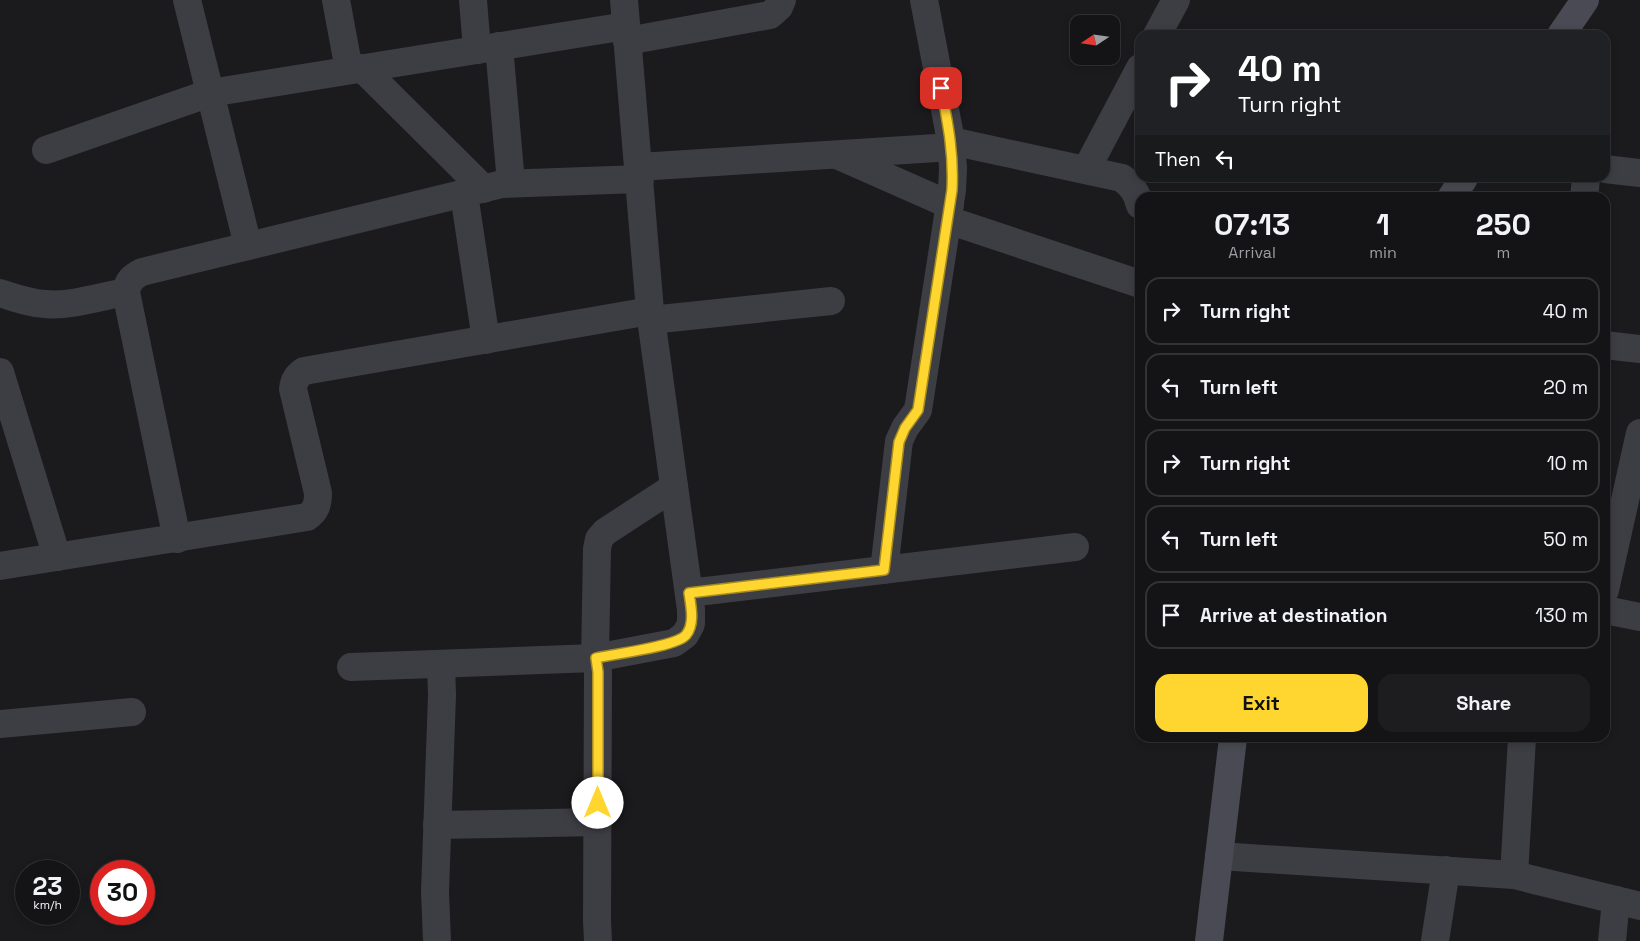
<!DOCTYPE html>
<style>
:root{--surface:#141416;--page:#1d1d1f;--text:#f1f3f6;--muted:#9d9ea1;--line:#333335;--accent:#ffd630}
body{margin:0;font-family:"Space Grotesk",sans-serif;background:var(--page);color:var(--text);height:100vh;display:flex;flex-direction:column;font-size:19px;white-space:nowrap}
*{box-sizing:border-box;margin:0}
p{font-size:16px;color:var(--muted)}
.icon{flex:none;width:28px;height:28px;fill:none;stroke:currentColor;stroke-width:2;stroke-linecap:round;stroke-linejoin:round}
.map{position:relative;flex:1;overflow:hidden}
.details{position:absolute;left:1135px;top:192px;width:475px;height:550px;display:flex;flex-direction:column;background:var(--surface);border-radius:15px;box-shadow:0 2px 8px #0003,0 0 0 1px var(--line)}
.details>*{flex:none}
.top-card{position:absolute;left:1135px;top:30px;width:475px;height:152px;border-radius:15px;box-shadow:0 2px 8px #0003,0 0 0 1px var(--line);background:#202124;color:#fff;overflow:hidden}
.needle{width:32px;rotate:257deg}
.tools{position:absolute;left:1070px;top:15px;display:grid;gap:10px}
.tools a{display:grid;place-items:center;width:50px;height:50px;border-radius:10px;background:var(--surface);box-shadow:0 2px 8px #0003,0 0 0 1px var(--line);font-size:25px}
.speed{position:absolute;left:15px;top:860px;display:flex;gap:10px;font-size:25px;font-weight:700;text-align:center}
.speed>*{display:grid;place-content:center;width:65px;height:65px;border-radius:50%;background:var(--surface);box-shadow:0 2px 8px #0003,0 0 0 1px var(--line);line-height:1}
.speed small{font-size:12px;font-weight:400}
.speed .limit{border:8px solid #d22;background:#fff;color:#111}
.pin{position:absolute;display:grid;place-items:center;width:42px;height:42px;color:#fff;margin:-21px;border-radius:10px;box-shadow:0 2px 8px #0006}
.me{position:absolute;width:55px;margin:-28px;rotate:0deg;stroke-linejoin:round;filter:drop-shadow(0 0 4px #0008)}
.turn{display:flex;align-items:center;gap:18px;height:105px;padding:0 20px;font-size:22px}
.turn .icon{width:65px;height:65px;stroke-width:2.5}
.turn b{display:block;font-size:35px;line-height:42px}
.then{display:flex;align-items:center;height:48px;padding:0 20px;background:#0003;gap:10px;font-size:19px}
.eta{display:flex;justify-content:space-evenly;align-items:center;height:85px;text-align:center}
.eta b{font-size:30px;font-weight:800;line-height:35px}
.button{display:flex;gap:10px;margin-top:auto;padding:10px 20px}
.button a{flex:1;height:58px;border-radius:15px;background:var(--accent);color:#111;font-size:20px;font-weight:800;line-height:58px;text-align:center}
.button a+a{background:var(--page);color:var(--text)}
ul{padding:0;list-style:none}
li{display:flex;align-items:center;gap:15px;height:68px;margin:0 10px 8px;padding:0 10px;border:2px solid var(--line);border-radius:15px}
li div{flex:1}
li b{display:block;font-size:19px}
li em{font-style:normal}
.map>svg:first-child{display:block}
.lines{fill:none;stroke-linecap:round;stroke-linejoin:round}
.minor{stroke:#3d3d44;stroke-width:28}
.secondary{stroke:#494a53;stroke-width:28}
.route-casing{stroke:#a68b1f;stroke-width:12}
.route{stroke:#ffd630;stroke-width:9}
</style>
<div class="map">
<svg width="1640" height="941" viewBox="0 0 1640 941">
<rect width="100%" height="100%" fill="#1b1a1d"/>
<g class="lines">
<g class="minor">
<path d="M187,0L248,246"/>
<path d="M336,0L349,70"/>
<path d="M473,0L477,50"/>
<path d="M1157,35L1176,0"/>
<path d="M627,41L770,15L779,7L782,0"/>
<path d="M499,46L511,183"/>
<path d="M362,68L484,189"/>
<path d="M951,141L1122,178C1132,186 1137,193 1140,205"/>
<path d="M46,150L210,93L626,26"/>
<path d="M839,156L950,205"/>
<path d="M639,167L952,147"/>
<path d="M1605,169L1640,173"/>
<path d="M1086,170L1140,68"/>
<path d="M464,194L486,340"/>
<path d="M1584,198L1586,178"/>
<path d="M948,220L1140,284"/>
<path d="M0,293C15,298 29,303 45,304C68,307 103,296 126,292"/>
<path d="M651,320L831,301"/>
<path d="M1605,345L1640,349"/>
<path d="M0,372L57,557"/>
<path d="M177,539L126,292C128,281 132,277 142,272L502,184L640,179"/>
<path d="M0,566L307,517C316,511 318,504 318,493L293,389C294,380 297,376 304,371L650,311"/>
<path d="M884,570L899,441L905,428L918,410L952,190L953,168L951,141L924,0"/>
<path d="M1605,590L1640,433"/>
<path d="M689,593L1075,547"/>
<path d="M1605,610L1640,617"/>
<path d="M351,667L595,658L674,643L685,635L691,624V610L650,311L624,0"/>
<path d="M0,724L132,712"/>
<path d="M437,825L598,822"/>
<path d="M1219,856L1514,875L1640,906"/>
<path d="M1514,875L1522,738"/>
<path d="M437,941L435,892L442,695L441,664"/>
<path d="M598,941L597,921L598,672L595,658L597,549L599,539L605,532L674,487"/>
<path d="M1435,941L1446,870"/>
<path d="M1612,941L1616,900"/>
</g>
<g class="secondary">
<path d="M1561,35L1585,0"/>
<path d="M1451,198L1464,178"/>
<path d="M1209,941L1233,738"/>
</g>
</g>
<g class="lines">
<g class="route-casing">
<path id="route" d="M598,803V672L596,658C613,654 676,647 686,635C695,624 691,606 689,593L884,570L899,442L905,428L918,410L952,190C954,154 948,124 941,88"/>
</g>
<use href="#route" class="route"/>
</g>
</svg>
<div class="tools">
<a><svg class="needle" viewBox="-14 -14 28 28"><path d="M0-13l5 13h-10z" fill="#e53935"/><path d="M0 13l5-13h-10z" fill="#9d9ea1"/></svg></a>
</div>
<div class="speed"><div>23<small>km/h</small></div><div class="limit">30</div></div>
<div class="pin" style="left:941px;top:88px;background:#d93025"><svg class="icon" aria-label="arrive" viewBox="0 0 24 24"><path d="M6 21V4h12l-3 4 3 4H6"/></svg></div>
<svg class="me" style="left:598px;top:803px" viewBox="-20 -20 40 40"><circle r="19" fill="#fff"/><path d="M0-13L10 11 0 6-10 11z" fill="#ffd630"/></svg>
<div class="top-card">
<div class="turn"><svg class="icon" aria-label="right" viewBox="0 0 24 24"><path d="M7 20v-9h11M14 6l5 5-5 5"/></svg><div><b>40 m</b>Turn right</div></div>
<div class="then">Then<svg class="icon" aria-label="left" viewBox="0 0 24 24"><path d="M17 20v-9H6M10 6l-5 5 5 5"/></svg></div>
</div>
<section class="details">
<div class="eta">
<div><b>07:13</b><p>Arrival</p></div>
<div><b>1</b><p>min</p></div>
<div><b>250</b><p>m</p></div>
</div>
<ul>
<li><svg class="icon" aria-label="right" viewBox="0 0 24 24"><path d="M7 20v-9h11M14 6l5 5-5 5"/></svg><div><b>Turn right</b></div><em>40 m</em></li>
<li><svg class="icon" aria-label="left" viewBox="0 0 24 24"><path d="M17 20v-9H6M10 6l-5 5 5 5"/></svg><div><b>Turn left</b></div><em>20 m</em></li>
<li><svg class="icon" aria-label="right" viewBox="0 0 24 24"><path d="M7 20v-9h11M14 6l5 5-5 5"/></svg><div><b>Turn right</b></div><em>10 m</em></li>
<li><svg class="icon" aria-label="left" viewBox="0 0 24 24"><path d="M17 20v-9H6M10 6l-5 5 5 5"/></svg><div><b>Turn left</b></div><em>50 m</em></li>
<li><svg class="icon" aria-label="arrive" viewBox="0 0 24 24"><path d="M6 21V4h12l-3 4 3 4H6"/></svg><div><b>Arrive at destination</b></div><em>130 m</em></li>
</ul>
<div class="button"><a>Exit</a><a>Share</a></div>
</section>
</div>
